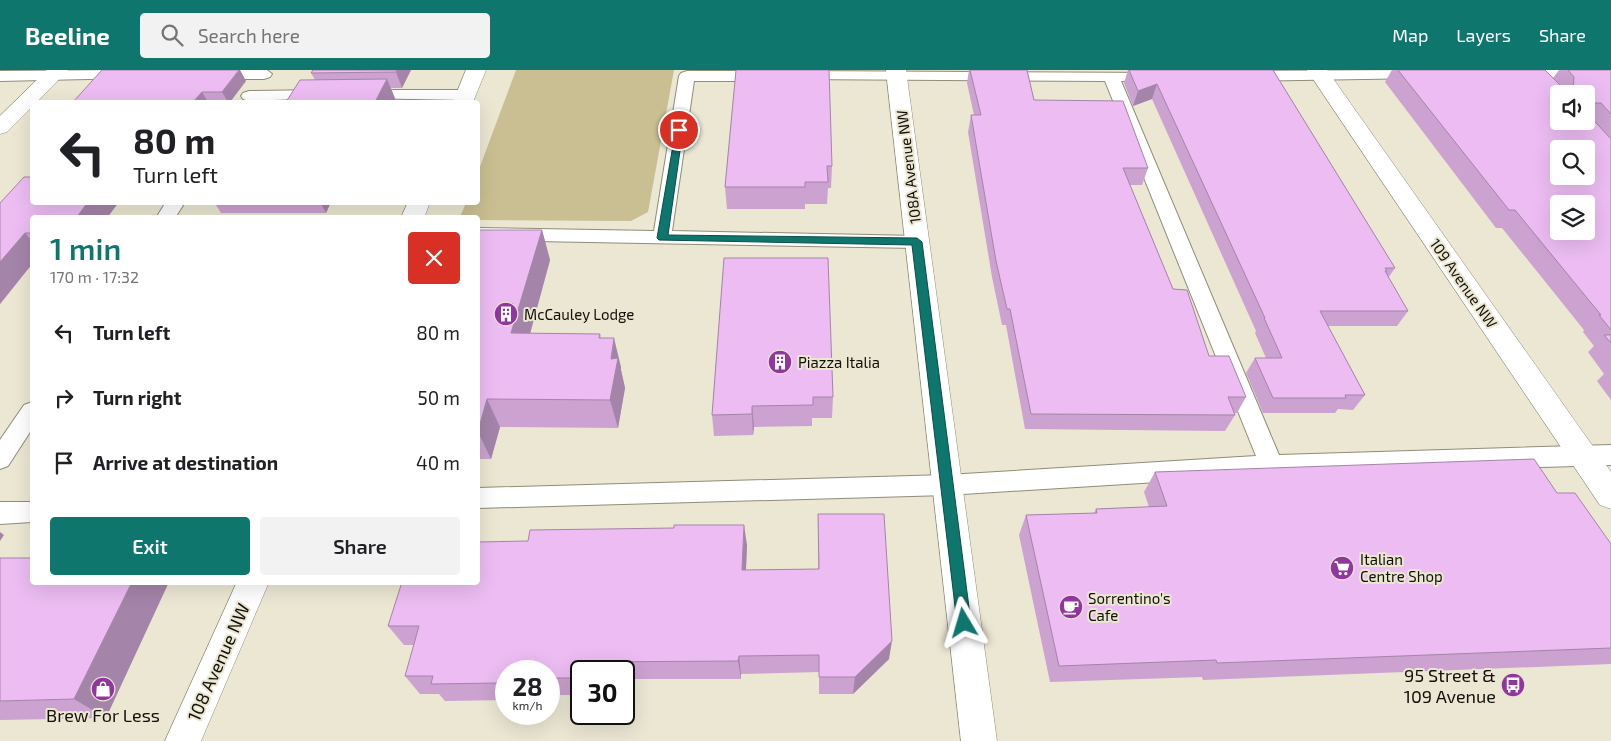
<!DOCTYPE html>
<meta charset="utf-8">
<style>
:root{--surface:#fff;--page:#f2f2f2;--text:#202124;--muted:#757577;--accent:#0f766e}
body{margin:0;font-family:"Exo 2",sans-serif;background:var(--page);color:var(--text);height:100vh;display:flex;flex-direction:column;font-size:19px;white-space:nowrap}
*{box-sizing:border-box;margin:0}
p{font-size:16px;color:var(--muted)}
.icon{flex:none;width:28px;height:28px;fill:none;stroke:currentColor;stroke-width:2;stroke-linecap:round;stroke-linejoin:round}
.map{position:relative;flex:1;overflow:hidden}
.panel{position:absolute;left:30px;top:145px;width:450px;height:370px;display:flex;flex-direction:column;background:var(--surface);border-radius:5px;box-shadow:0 5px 20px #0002}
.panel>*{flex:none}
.hud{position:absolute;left:30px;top:30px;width:450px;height:105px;border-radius:5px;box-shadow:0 5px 20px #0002;background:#fff;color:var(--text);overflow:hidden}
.controls{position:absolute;left:1550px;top:15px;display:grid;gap:10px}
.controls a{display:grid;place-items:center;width:45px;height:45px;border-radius:5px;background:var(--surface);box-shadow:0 5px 20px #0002;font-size:25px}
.speed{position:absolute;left:495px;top:590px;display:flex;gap:10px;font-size:25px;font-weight:700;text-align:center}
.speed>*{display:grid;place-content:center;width:65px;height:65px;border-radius:50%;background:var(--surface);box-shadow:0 5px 20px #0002;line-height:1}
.speed small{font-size:12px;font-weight:400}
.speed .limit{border:2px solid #111;border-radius:8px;background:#fff;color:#111}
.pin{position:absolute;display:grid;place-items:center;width:42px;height:42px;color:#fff;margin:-21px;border:2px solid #fff;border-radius:50%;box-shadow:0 1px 5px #0007}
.me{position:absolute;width:55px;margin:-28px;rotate:353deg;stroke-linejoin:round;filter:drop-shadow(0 0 4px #0008)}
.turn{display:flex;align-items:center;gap:18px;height:105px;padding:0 20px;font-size:22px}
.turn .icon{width:65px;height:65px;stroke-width:2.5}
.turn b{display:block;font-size:35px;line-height:42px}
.round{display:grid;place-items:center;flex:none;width:52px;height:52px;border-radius:5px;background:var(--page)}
.headline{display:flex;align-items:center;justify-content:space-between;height:85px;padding:0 20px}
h1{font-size:30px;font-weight:600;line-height:38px;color:var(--accent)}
.primary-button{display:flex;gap:10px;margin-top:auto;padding:10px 20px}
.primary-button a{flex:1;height:58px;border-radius:5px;background:var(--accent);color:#fff;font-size:20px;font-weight:600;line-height:58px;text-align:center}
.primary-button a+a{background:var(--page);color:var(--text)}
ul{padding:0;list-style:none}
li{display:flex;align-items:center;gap:15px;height:65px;padding:0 20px}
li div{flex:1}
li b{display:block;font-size:19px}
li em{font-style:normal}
header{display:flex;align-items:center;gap:30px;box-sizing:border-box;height:70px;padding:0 25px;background:var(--accent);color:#fff}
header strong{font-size:24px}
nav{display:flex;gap:28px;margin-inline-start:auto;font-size:18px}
.search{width:350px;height:45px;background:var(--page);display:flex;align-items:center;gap:12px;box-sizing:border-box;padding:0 18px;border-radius:5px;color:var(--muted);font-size:19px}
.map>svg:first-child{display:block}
.green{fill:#c9bf92}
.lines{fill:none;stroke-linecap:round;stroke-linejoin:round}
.lane-casing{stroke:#908c7a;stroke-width:2}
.street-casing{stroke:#908c7a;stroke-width:1}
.secondary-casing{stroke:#908c7a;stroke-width:1}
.lane{fill:#fff;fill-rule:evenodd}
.street{fill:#fff;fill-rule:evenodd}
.secondary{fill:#fff;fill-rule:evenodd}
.wall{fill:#cba2d0;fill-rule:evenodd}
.shaded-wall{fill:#a584a9}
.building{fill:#ecbcf2;stroke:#a584a9;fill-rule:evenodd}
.route{fill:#0f766e;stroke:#0a4d48}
.labels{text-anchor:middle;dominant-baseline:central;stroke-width:4;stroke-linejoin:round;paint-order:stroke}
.street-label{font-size:15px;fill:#12100a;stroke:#ebe7d3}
.poi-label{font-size:15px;fill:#12100a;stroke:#ebe7d3;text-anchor:start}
.near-street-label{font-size:18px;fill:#12100a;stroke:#ebe7d3}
.near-poi-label{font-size:18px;fill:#12100a;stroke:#ebe7d3;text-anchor:end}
</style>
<header>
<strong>Beeline</strong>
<div class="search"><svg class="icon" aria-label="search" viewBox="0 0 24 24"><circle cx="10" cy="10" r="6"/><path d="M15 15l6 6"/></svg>Search here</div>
<nav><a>Map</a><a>Layers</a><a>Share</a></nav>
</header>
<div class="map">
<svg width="1611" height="671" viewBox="0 0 1611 671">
<rect width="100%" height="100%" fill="#ebe7d3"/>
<path class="green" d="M516,0H674L648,142L631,151L478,150V148L460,147L466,133L478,132V102Z"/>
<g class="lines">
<g class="lane-casing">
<g id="lane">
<path d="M126,0L132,2L134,5L132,8L0,11V1Z"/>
<path d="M267,0L272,4L270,7L264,9H211L205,7L203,4L208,0Z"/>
<path d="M1420,0L1426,2L1428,5L1426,8L1247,11L1241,9L1239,6L1241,3L1247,1Z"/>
<path d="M1611,0V9H1517L1511,7L1509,4L1514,0Z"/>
<path d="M687,1H765L771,3L773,6L771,9L765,11H694L672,161L917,166L924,168L927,172L924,176L917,178L478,170V158L654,161L679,6L681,3Z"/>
<path d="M800,1L1161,3L1163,6L1161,9L1121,11L1279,385L1611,375V395L1271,405L947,425L478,438V418L947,405L1256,386L1105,11L794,9L792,6L794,3Z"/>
<path d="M320,20L326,22L328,25L326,28L249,31L243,29L241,26L243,23L249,21Z"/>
<path d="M362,20H466L472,22L474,25L472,28L466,30L356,28L354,25L356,22Z"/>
<path d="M166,132H185L175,148H156Z"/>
<path d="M32,332V359L8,396L0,399V370L24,335Z"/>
<path d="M0,432H32V452L0,454Z"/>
</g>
</g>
<g class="street-casing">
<g id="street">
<path d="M466,0H486L473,32H453Z"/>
<path d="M886,0H906L997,671H961Z"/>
<path d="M1307,0H1327L1611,402V439L1600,435Z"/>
<path d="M408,132H430L424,148H401Z"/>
<path d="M237,512H269L201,671H165Z"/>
</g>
</g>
<g class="secondary-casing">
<path id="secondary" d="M47,0H68L37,32H32V37L7,62L0,64V46Z"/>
</g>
<use href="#lane" class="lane"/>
<use href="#street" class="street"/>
<use href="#secondary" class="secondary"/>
</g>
<g class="wall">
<path d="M313,0H411L402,18H391L396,31L315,10L311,3Z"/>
<path d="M736,0L832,96L831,118H828L827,134H805V139H727L725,117Z"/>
<path d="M964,0H1027L1034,30L1148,98L1142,115H1130L1173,219L1209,286L1246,327L1237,343H1234L1235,345L1225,361L1025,359L1006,255H1002L992,207L968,62L971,45H974L967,13L969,0Z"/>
<path d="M1128,0H1273L1395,198L1388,208L1408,241L1397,256H1328L1365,325L1353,340L1338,339L1335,343H1263L1246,303L1255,288H1266L1255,263L1256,261L1152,29L1133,36L1124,13Z"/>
<path d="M1392,0H1545L1553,8L1559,0H1611V330L1597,311L1604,304L1588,282L1594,276L1583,262L1584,260L1502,158H1496L1385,12ZM1586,24V51H1559Z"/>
<path d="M246,11L230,32H73Z"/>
<path d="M214,132H331L326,143H221Z"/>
<path d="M0,133L32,148V194L0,234Z"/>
<path d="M478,160H542L550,190L530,264H600L601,268L621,297V300L625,318L618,358L500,357L491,389H478Z"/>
<path d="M724,188L833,327L832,348H812V356L754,357L753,365L714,366L712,345Z"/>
<path d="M1155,402L1557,423L1611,474V594L1203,610L1202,607L1050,612L1019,465L1026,445L1094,443L1096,439L1149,437L1144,422Z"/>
<path d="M818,444L889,589L853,624H819V602L741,604V609H624V601H581V625H549V601H506V630L445,631L439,624H420L405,606L414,575H404L388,556L747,475L746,500L818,499Z"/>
<path d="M0,488L106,648L0,650Z"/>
</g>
<g class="shaded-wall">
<path d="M239,0H240L246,11L230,32H228L222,22Z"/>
<path d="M397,0H411L402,18L396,2Z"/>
<path d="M387,9L396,31L395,32H375Z"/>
<path d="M1157,14L1152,29L1133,36L1138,21Z"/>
<path d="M202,22L208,32H193Z"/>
<path d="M88,132H119L107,148H76Z"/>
<path d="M320,132H331L326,143Z"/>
<path d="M542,160L550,190L522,293L511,263Z"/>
<path d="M25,163L32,171V194L0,234V192Z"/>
<path d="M614,268L621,297V300L625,318L618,358L610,330L611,289Z"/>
<path d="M487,329L500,357L491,389L478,362Z"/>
<path d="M752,336L754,357L753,365L752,344Z"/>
<path d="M744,455L747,475L745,520L742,500Z"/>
<path d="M0,462L4,465L0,471Z"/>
<path d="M132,512H169L106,648L74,629Z"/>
<path d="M892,571L889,589L853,624L855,607Z"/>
<path d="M739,586L741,604V609L738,591Z"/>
<path d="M579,592L583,601H581V617L577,608Z"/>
<path d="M499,608L506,619V626L498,613Z"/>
</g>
<g class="building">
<path d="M102,0H239L222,22H202L193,32H73Z"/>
<path d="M313,0H397L396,2L311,3Z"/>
<path d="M736,0H829L832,96H827L828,112H805V117H725Z"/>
<path d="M970,0H1027L1034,30L1123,31L1148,98H1123L1173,219L1187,220L1209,286H1229L1246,327H1228L1235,345L1031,344L1010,239H1007L996,191L971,45H981Z"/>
<path d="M1129,0H1273L1395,198H1385L1387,201H1385L1408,241H1320L1365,325H1345L1346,328H1273L1255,288H1282L1264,248H1265L1157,14L1138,21Z"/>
<path d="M1398,0H1545L1564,19L1571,22L1573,20L1574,7L1568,0H1611V44L1601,33H1586V24H1559V51H1586V42L1611,69V260L1599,245H1601L1515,140H1509ZM1559,79H1586V106H1559ZM1559,134H1586V161H1559Z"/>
<path d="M387,9L375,32H286L300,10Z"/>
<path d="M24,107H32V132H88L76,148H32V163H25L0,192V133Z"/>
<path d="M478,160H542L511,263L600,264L599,268H614L611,289L618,288L610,330L487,329L478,361Z"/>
<path d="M724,188H828L833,327H813V335L752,336V344L712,345Z"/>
<path d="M1604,265H1611V273Z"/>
<path d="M1534,389L1557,423H1575L1611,474V578L1217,593L1216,590L1059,596L1026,445L1097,443L1096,439L1167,436L1155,402Z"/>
<path d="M818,444H884L892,571L855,607H819V585L739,586L738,591L579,592L577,608H549V601H506V608H499L498,613L431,614L433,606H405L419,556H388L402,512H478V472L528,471L530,460L674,458V455H744L742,500L819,499Z"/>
<path d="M0,488H32V512H132L74,629L0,631Z"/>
</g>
<path class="route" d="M676,58L683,60L668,165L917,168L922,172L971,553L969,557L964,559L959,557L957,553L912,175L659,170L657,168Z"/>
<defs>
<g id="building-disc" transform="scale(1.25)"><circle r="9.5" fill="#91359f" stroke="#ebe7d3"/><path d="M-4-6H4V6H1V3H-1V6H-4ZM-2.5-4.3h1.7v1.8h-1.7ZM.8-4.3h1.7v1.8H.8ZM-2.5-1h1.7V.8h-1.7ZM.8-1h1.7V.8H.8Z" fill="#fff"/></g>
<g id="supermarket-disc" transform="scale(1.25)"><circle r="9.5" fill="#91359f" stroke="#ebe7d3"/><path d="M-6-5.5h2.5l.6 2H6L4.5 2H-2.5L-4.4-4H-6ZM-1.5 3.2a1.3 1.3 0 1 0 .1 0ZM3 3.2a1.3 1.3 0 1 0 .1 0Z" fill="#fff"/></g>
<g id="cafe-disc" transform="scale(1.25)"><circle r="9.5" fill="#91359f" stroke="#ebe7d3"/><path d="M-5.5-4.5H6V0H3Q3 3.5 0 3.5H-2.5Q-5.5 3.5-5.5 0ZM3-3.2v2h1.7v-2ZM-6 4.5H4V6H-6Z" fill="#fff"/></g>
<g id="bus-disc" transform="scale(1.25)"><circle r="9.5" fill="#91359f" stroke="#ebe7d3"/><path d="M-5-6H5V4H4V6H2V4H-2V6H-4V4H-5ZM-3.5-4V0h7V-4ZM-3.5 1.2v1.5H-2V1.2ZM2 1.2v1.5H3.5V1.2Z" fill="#fff"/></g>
<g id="shop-disc" transform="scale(1.25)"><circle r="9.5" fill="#91359f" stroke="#ebe7d3"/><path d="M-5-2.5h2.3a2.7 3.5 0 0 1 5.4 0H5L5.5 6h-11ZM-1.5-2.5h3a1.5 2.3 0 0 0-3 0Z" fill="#fff"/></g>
</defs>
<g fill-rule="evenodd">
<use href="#building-disc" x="506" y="244"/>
<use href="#building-disc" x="780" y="292"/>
<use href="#supermarket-disc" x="1342" y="498"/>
<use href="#cafe-disc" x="1071" y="537"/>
<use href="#bus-disc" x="1513" y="615"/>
<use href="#shop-disc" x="103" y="619"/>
</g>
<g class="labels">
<g class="street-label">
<text transform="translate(908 97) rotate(-97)">108A Avenue NW</text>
<text transform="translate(1464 213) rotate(55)">109 Avenue NW</text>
</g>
<g class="poi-label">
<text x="524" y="244">McCauley Lodge</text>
<text x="798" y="292">Piazza Italia</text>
<text x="1360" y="489">Italian<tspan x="1360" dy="17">Centre Shop</tspan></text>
<text x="1088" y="528">Sorrentino's<tspan x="1088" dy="17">Cafe</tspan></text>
</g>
<g class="near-street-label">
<text transform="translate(218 592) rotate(-66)">108 Avenue NW</text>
</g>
<g class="near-poi-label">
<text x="1496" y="605">95 Street &amp;<tspan x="1496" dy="21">109 Avenue</tspan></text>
<text x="103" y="645" text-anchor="middle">Brew For Less</text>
</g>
</g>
</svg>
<div class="controls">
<a><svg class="icon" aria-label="sound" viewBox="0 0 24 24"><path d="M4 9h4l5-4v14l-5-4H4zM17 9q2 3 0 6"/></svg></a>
<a><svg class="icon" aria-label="search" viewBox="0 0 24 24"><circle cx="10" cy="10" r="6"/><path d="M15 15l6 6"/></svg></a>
<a><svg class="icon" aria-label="layers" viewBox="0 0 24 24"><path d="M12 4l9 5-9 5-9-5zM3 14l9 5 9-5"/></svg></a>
</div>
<div class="speed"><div>28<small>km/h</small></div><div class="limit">30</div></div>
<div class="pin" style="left:679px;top:60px;background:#d93025"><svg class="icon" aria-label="arrive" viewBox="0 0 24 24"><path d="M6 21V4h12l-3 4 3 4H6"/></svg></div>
<svg class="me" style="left:964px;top:553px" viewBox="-20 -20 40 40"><path d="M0-17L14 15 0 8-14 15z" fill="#0f766e" stroke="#fff" stroke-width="4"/></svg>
<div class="hud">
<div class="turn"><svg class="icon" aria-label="left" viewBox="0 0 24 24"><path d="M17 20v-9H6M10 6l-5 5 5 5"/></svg><div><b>80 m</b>Turn left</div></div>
</div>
<section class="panel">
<div class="headline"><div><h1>1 min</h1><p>170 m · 17:32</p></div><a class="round" style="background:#d93025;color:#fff"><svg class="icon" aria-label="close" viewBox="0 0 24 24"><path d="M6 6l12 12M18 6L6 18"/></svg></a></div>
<ul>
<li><svg class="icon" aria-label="left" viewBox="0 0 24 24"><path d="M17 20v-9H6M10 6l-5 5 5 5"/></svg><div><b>Turn left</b></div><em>80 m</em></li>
<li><svg class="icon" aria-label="right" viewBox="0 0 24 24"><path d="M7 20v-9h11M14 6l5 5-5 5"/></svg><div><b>Turn right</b></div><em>50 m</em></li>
<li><svg class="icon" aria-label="arrive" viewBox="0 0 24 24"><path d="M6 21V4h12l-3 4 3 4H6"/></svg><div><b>Arrive at destination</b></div><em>40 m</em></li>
</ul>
<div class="primary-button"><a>Exit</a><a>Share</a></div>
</section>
</div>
